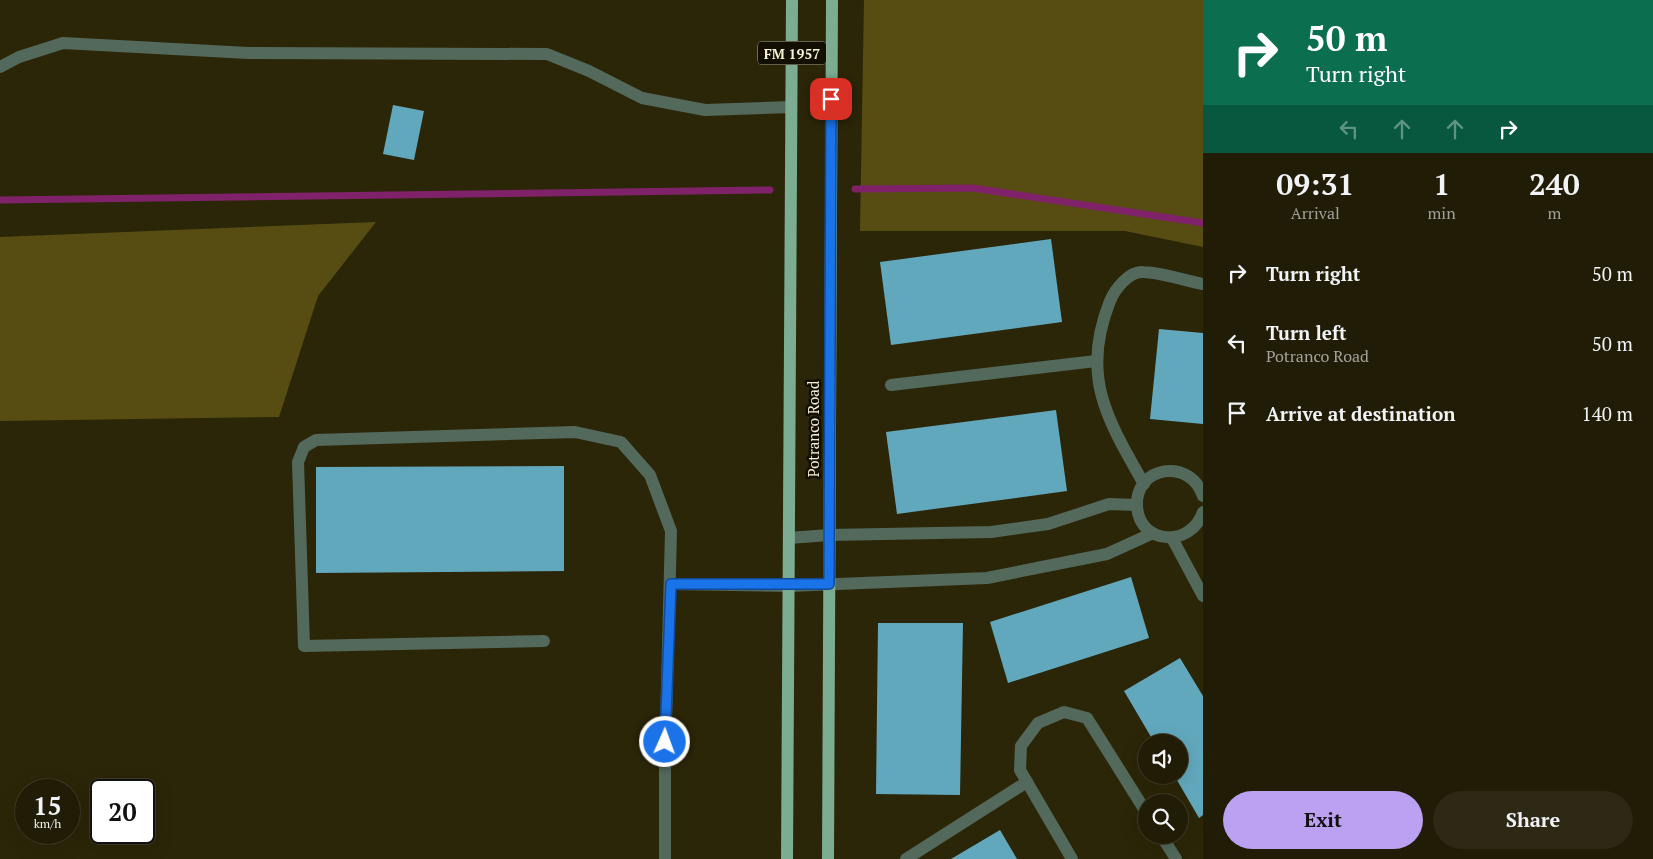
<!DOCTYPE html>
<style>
:root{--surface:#211c06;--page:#2d2914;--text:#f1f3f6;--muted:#a2a19b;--line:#3e3a28;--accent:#bca0f2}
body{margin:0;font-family:"PT Serif",serif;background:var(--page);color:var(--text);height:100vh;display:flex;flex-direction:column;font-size:19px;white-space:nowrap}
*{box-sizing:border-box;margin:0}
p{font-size:16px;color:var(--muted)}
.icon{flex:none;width:28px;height:28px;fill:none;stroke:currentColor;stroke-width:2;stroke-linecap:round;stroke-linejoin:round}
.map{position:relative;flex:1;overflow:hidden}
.drawer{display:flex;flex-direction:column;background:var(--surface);width:450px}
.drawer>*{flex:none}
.hud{background:#0b6e4f;color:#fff;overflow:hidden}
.fabs{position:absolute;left:1138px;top:734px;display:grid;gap:10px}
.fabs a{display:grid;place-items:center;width:50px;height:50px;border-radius:50%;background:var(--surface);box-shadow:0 5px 20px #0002,0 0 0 1px var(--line);font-size:25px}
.speed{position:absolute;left:15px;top:779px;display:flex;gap:10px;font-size:25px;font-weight:700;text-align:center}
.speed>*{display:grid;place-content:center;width:65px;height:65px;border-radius:50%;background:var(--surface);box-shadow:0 5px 20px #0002,0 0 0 1px var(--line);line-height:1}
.speed small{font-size:12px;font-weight:400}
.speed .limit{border:2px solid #111;border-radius:8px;background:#fff;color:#111}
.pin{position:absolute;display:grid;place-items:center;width:42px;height:42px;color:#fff;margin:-21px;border-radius:10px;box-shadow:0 2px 8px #0006}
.me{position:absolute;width:55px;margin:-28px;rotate:2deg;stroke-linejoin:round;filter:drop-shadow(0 0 4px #0008)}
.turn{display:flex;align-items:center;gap:18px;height:105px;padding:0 20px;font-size:22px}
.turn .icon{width:65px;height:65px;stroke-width:2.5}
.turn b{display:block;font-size:35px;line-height:42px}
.lanes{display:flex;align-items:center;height:48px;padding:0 20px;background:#0003;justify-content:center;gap:25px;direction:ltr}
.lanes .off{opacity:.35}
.eta{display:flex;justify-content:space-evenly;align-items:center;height:85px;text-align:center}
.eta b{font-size:30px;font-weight:700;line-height:35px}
.action{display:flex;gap:10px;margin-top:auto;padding:10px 20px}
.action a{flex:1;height:58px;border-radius:30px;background:var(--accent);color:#111;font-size:20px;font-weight:700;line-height:58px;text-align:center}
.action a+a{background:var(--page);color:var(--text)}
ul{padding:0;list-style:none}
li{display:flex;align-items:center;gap:15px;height:70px;padding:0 20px}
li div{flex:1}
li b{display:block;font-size:19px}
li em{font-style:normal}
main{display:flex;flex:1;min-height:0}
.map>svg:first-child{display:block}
.green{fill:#574d13}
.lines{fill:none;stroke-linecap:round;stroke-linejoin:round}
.stream{stroke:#802269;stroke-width:7}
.building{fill:#62a8bd}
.lane{stroke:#52695c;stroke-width:12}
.primary{stroke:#7cac91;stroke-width:12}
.route-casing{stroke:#114b97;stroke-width:12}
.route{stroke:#1a73e8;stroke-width:9}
.labels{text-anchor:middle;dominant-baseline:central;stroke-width:5;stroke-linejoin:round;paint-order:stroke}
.shield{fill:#130f00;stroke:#b3ae95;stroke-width:1}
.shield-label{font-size:14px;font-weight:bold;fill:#f7f2d5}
.street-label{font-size:15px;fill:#f7f2d5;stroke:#130f00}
</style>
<main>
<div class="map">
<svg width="1203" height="859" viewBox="0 0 1203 859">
<rect width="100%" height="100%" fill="#2c2608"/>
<g class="green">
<path d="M864,0H1203V247L1125,231H860Z"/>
<path d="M376,222L318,296L279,417L0,421V237Z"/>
</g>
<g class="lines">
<g class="stream">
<path d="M855,189L973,188L1203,223"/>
<path d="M0,200L770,190"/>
</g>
</g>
<g class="building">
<path d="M393,105L424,111L414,160L383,154Z"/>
<path d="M1051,239L1062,322L891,345L880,262Z"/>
<path d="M1159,329L1203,333V424L1150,419Z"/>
<path d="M1056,410L1067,491L897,514L886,432Z"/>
<path d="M564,466V571L316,573V467Z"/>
<path d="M1131,577L1149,638L1008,683L990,622Z"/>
<path d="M878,623H963L960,795L876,794Z"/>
<path d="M1180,658L1203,696V815L1199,818L1174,775H1179V742H1154L1124,691Z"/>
<path d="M1000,830L1017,859H951Z"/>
</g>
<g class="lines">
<g class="lane">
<path d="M0,67L19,57L63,43L248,53L547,54L589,71L642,98L705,110L791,107"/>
<path d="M891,385L1096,361"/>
<path d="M1144,484C1107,419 1080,376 1110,301C1115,289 1129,271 1143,272C1159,272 1186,281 1203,284"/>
<path d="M1203,496C1190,457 1135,466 1137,506C1139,545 1191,548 1203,512"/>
<path d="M789,538L829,535L991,532L1048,524L1109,504L1137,505"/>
<path d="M1172,538L1203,596"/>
<path d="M671,584L789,586L987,578L1107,554L1153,533"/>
<path d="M544,641L304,646L298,462L304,447L316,440L575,432L621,442L650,475L671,531L665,761V859"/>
<path d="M1161,835L1176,859"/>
<path d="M906,859L1027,782"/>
<path d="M1072,859L1020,770L1021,746L1038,723L1064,712L1087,718L1146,812"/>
</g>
<g class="primary">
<path d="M787,859L792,0"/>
<path d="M828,859L832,0"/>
</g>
</g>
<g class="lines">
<g class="route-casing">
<path id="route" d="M665,742L671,584H829L831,99"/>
</g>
<use href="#route" class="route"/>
</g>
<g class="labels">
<rect class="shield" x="758" y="41.5" width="68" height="23" rx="4"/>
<g class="shield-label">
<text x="792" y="53">FM 1957</text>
</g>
<g class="street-label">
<text transform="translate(813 429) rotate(-90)">Potranco Road</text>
</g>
</g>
</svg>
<div class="fabs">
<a><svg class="icon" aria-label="sound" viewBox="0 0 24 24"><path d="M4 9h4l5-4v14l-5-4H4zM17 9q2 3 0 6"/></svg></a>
<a><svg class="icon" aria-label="search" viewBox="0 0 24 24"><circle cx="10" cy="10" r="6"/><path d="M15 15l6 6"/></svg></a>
</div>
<div class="speed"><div>15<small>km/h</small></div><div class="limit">20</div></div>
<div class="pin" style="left:831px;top:99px;background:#d93025"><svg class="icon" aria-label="arrive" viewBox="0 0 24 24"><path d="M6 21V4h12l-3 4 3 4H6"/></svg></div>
<svg class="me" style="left:665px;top:742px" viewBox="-20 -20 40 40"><circle r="17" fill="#1a73e8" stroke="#fff" stroke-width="3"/><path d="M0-11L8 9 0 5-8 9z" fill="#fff"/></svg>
</div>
<section class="drawer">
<div class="hud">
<div class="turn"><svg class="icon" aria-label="right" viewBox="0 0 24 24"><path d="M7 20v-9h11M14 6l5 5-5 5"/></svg><div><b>50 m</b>Turn right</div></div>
<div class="lanes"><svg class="icon off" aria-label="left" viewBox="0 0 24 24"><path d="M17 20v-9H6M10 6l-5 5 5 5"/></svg><svg class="icon off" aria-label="ahead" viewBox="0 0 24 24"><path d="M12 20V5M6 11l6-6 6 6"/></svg><svg class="icon off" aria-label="ahead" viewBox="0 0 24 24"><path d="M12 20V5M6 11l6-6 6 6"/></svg><svg class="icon" aria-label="right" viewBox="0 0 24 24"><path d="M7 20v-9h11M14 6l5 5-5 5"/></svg></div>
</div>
<div class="eta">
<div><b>09:31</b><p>Arrival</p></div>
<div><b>1</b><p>min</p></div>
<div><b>240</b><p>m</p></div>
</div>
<ul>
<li><svg class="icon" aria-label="right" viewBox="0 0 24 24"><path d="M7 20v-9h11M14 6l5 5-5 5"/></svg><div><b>Turn right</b></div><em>50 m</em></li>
<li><svg class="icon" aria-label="left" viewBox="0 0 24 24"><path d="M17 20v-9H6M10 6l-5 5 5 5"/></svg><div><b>Turn left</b><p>Potranco Road</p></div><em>50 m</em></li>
<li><svg class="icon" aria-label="arrive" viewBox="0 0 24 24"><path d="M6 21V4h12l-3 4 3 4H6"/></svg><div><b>Arrive at destination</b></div><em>140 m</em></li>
</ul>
<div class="action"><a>Exit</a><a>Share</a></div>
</section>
</main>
